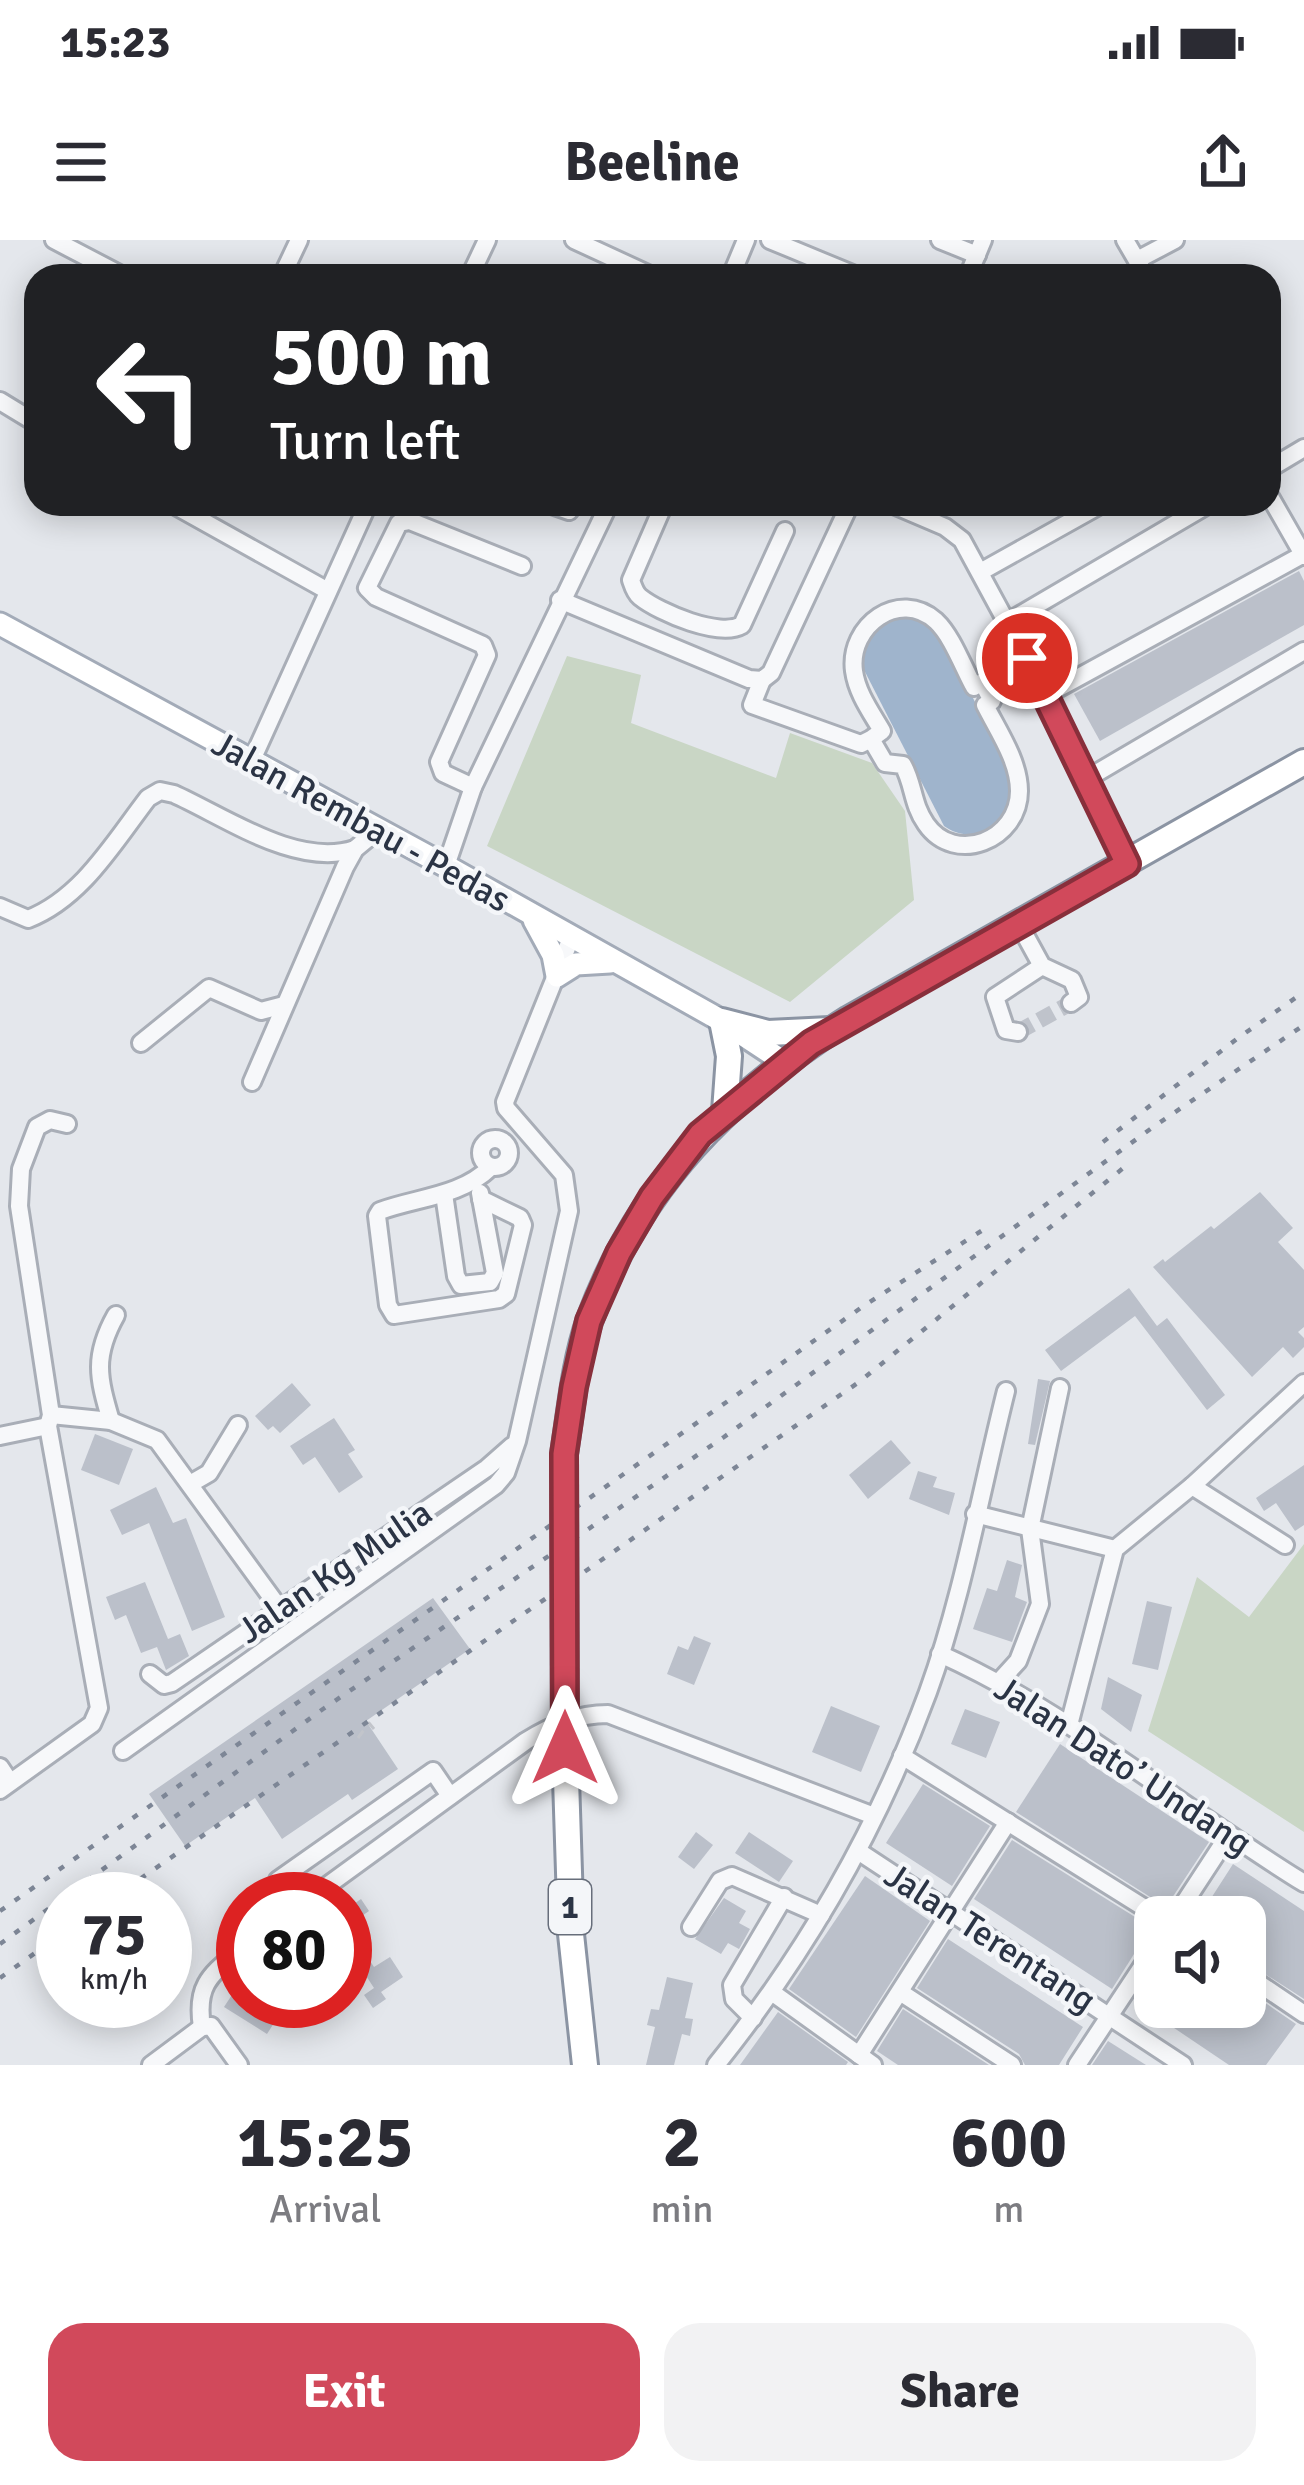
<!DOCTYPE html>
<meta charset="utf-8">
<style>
:root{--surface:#fff;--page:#f2f2f3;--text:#2b2b33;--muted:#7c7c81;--accent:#d1495b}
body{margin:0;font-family:Signika,sans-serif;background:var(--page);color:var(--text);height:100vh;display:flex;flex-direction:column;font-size:45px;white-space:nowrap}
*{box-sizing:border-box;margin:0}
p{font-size:39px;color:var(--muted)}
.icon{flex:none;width:66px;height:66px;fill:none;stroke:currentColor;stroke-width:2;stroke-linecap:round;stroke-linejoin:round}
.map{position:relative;height:1825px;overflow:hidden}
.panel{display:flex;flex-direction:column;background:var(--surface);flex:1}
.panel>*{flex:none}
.hud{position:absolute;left:24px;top:24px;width:1257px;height:252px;border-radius:36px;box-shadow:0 6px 30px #0003;background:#202124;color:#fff;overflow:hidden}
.buttons{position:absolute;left:1134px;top:1656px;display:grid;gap:24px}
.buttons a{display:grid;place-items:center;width:132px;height:132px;border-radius:24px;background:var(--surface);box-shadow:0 6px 30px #0003;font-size:60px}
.speed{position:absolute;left:36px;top:1632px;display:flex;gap:24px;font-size:60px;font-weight:700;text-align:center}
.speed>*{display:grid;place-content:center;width:156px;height:156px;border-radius:50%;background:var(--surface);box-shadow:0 6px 30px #0003;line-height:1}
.speed small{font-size:30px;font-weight:400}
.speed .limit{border:18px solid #d22;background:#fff;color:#111}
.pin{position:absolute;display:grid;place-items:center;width:102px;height:102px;color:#fff;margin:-51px;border:6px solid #fff;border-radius:50%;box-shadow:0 3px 12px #0007}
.me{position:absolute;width:132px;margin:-66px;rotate:0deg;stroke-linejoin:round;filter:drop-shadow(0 0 9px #0008)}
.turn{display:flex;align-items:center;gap:42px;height:252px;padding:0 48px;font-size:54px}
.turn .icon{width:156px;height:156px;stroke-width:2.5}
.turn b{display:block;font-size:84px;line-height:102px}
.eta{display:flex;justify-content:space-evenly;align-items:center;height:204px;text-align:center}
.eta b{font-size:72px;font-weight:700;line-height:84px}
.primary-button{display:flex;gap:24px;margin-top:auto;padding:24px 48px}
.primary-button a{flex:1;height:138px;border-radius:36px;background:var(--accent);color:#fff;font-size:48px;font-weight:700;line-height:138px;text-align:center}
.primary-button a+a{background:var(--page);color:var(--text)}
.status{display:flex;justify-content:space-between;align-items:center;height:84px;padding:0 60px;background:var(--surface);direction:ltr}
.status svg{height:33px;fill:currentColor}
header{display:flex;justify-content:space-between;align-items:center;height:156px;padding:0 48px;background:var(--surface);font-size:54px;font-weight:700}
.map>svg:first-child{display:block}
.green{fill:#c9d6c5}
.water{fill:#9fb4cc}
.building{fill:#bbc0ca}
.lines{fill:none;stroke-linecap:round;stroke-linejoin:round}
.minor-tunnel{stroke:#bfc3cb;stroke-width:16;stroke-dasharray:16 8;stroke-linecap:butt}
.minor-casing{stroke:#a9aeb7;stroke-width:22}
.major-casing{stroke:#a3abb8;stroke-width:27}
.highway-casing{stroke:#8b94a3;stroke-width:30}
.path{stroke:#c2c5cb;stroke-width:3;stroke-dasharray:9 9;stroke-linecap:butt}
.minor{stroke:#f7f8fa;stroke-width:16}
.major{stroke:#fff;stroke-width:21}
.highway{stroke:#fff;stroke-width:24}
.rail{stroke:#7d8696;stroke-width:4.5;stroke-dasharray:6 12;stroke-linecap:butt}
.highway-bridge-casing{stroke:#8b94a3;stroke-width:30;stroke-linecap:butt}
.highway-bridge{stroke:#fff;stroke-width:24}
.route-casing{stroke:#882f3b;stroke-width:30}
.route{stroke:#d1495b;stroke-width:21}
.labels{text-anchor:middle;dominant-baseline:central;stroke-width:9;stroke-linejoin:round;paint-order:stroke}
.shield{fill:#f4f6f9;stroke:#676e7b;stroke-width:3}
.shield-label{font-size:33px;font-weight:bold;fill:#2b3445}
.street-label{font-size:36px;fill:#2b3445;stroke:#f4f6f9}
</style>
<div class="status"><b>15:23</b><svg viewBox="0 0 49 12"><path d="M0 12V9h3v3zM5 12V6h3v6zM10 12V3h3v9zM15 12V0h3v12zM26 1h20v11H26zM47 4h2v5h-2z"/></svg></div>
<header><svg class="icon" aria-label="menu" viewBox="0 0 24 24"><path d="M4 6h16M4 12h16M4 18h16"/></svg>Beeline<svg class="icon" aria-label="share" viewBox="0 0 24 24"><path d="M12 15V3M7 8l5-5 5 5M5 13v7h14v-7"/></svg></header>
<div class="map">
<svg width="1304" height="1825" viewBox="0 0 1304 1825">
<rect width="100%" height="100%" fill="#e4e7ec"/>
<g class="green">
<path d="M567,416L641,435L631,483L776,538L790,493L872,523L905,571L914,660L790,762L487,606Z"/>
<path d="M1304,1304V1592L1148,1491L1197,1337L1249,1377Z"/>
</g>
<path class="water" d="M906,373L937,387L1011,533L1016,548L1007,579C985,592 967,602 944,586L862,426C864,395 878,382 906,373Z"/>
<g class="building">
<path d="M1299,331L1304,341V385L1100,501L1074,454Z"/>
<path d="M1260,952L1293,988L1278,1002L1304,1030V1087L1298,1092L1304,1098V1107L1293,1118L1283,1107L1252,1137L1153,1027L1163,1019L1165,1022L1211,986L1214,989Z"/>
<path d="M1129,1048L1157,1086L1167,1078L1225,1155L1207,1170L1135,1076L1061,1131L1045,1110Z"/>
<path d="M1038,1139L1050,1141L1035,1205L1028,1204Z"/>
<path d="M292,1143L311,1165L280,1193L273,1186L268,1190L255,1176Z"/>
<path d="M334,1178L355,1210L348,1214L363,1237L339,1253L315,1217L303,1225L290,1206Z"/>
<path d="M95,1194L133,1209L119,1245L81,1230Z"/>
<path d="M891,1200L911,1223L868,1259L849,1235Z"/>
<path d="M1304,1225V1285L1295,1291L1276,1263L1264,1271L1256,1258Z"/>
<path d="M918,1231L937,1237L933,1247L955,1253L949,1275L909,1259Z"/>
<path d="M156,1247L173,1283L186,1278L225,1377L192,1391L149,1283L122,1295L110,1270Z"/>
<path d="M1007,1320L1022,1325L1015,1357L1027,1362L1012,1402L973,1389L987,1348L997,1351Z"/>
<path d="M145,1342L168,1399L180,1394L189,1416L166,1430L157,1407L141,1413L126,1375L115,1380L106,1357Z"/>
<path d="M433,1358L470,1409L366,1481L398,1529L352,1560L348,1554L282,1599L255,1558L185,1606L149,1554Z"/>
<path d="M1147,1361L1172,1367L1158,1430L1132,1424Z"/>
<path d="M694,1396L711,1403L694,1445L667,1434L678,1406L688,1410Z"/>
<path d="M1108,1437L1142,1455L1131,1492L1101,1469Z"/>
<path d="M831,1466L880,1486L861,1532L812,1512Z"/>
<path d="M965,1469L1000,1482L986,1518L951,1504Z"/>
<path d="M1060,1504L1209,1602L1166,1667L1016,1572Z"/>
<path d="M923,1544L990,1586L952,1646L886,1603Z"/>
<path d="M696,1592L713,1605L694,1629L678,1617Z"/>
<path d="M749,1592L793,1621L779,1642L735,1613Z"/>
<path d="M1012,1600L1151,1687L1112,1749L974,1659Z"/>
<path d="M1233,1624L1304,1671V1759L1245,1721V1677H1199Z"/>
<path d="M865,1636L930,1681L856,1797L789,1749Z"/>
<path d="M724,1658L746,1671L739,1683L750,1689L739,1709L728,1703L721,1714L695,1699Z"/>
<path d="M361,1659L369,1671L347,1686L374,1727L390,1717L403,1737L381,1752L386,1759L373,1768L364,1755L374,1748L361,1728L345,1739V1670Z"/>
<path d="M948,1699L1083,1787L1059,1825H1025L1019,1814L917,1748Z"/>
<path d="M1155,1730V1767H1245V1749L1296,1784L1266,1825H1229L1134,1761Z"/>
<path d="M667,1737L693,1743L685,1778L693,1779L690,1796L682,1794L674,1825H646L655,1787L647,1785L651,1769L659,1770Z"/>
<path d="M243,1738V1761H288L267,1794L224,1767Z"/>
<path d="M903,1769L989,1825H898L877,1811Z"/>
<path d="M778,1772L848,1822L846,1825H740Z"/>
<path d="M1108,1801L1146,1825H1092Z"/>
</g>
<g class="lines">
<path class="minor-tunnel" d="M1018,792L1071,763"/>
<g class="minor-casing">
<g id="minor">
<path d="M54,0L123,36"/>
<path d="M574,0L652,36"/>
<path d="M770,0L857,36"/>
<path d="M940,0L977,15"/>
<path d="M1125,0L1146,36"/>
<path d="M1137,20L1175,0"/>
<path d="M282,36L299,0"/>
<path d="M470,36L487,0"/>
<path d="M731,36L746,0"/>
<path d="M968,36L983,0"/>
<path d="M0,161L36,183"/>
<path d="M1269,229L1304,208"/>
<path d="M1269,255L1304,316"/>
<path d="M172,264L328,351"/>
<path d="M549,264L569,271L574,264"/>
<path d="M664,264L631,340C633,346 635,353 640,357C660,373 720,398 742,385L785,291"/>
<path d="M891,264L945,287L962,300L1046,455L1127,624"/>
<path d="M982,331L1102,264"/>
<path d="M560,360L749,439L762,440L771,433L850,264"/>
<path d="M1008,382L1209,264"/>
<path d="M762,440L752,465L861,504L871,499L885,523L903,525C914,545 912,564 926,584C955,626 1019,600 1019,551C1019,521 998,491 985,465L992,461L982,442L974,447C963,427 952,396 936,381C899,348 848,386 854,431C857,453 871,472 882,491L871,499"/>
<path d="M1046,455L1304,314"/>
<path d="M252,520L368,264"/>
<path d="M1088,538L1304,411"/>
<path d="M473,547L443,533L439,522L487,415L483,405L376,357L367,348L399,283L410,281L522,326"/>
<path d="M446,626L473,547L609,264"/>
<path d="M0,667L28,679C82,658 114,602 148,558L160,551L174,554C227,578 297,628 355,609"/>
<path d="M1019,684L1042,726L1072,740L1079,757L1071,763"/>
<path d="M1018,792L1006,790L995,757L1042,726"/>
<path d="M141,803L209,748L261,771L284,765"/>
<path d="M252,842L345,627L355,609L378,590"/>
<circle cx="495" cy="913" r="14"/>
<path d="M444,954L456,1036L461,1045L490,1042L495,1033L480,953"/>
<path d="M481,959L520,978L523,985L506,1054L499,1059L394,1075L388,1065L377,976L380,971C418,957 460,957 491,927"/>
<path d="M51,1175L111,1181L157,1200L280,1369"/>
<path d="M111,1181C98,1137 93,1116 116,1075"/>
<path d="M0,1196L48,1186"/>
<path d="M190,1244L209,1233L238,1185"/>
<path d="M1192,1246L1285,1305"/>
<path d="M975,1274L1115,1309"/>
<path d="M940,1414C1071,1473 1182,1568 1304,1643"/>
<path d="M150,1434L164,1445L172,1443L487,1228L512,1206"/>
<path d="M998,1443L1018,1421L1040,1364L1030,1289L1060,1148"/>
<path d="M1069,1485L1115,1309L1192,1246L1304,1143"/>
<path d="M123,1511L496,1245L506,1233L517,1201L569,971L564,935L506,868L505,862L571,698"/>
<path d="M902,1516L1159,1677"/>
<path d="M0,1527L10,1542"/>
<path d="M0,1550L92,1484L99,1468L48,1186L51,1175L19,966L21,929L37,887L50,880L67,884"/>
<path d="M858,1611L1183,1825"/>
<path d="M291,1659L278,1640L433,1531L450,1556"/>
<path d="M309,1659L526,1501C552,1485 577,1474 608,1474L874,1576"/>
<path d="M1175,1677L1228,1596"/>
<path d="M691,1687L720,1641L732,1636L821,1675"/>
<path d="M1245,1734L1304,1774"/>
<path d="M900,1752L1012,1825"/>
<path d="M773,1753L873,1825"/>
<path d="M753,1778L734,1759L732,1745L784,1657"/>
<path d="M202,1787C195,1743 212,1734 243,1707"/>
<path d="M202,1787L211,1786L239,1825"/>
<path d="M859,1815L1008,1582"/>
<path d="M151,1825L202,1787"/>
<path d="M716,1825C806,1713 878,1588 928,1452C963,1356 981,1250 1006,1151"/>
<path d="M1077,1825L1155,1707"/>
</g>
</g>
<g class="major-casing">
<g id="major">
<path d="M0,384L446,626L722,781L784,822"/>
<path d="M534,680L553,715L557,736L576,724L610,722"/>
</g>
</g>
<g class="highway-casing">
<g id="highway">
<path d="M725,871L729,816L722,781L768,793L830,790"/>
<path d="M564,1214C571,1169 575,1121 590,1079C640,943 729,855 849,779L1304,522"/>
<path d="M565,1508L571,1694L585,1825"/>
</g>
</g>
<path class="path" d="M358,1498L369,1483L374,1489"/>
<use href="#minor" class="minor"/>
<use href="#major" class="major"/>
<use href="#highway" class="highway"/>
<g class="rail">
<path d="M1103,902L1238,798L1304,752"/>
<path d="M111,1659L859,1142L1127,925"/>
<path d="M0,1671L865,1065L986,988"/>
<path d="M0,1704L323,1469L724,1197L1156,885L1304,785"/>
<path d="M0,1738L63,1693"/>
</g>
<g class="highway-bridge-casing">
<path id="highway-bridge" d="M564,1214L565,1508"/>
</g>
<use href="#highway-bridge" class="highway-bridge"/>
</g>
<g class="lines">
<g class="route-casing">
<path id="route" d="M565,1508L564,1214L574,1147L589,1081L619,1013L652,957L700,894L811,803L1127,624L1027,418"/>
</g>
<use href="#route" class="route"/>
</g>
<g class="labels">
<rect class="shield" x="549" y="1640" width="42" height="54" rx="9"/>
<g class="shield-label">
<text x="570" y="1667">1</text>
</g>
<g class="street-label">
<text transform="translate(361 582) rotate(29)">Jalan Rembau - Pedas</text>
<text transform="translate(335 1332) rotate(-34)">Jalan Kg Mulia</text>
<text transform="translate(1123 1526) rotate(33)">Jalan Dato’ Undang</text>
<text transform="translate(990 1698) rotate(33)">Jalan Terentang</text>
</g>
</g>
</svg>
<div class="buttons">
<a><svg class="icon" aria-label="sound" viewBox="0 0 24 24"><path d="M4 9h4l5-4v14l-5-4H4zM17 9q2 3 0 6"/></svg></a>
</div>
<div class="speed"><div>75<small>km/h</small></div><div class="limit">80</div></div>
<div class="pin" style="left:1027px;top:418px;background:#d93025"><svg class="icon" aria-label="arrive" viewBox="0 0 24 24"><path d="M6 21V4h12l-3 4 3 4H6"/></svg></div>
<svg class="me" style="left:565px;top:1508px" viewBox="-20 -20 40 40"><path d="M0-17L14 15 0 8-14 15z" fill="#d1495b" stroke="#fff" stroke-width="4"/></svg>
<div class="hud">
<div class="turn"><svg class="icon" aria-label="left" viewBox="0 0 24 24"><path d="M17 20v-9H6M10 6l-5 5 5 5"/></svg><div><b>500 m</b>Turn left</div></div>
</div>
</div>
<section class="panel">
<div class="eta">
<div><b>15:25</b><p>Arrival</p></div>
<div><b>2</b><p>min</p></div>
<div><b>600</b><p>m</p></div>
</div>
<div class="primary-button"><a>Exit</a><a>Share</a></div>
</section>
